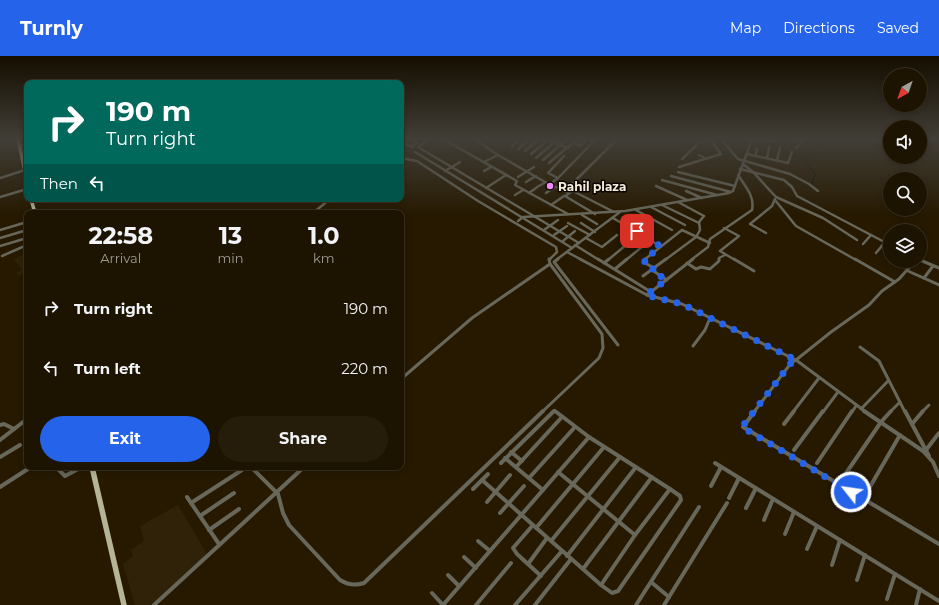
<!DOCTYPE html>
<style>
:root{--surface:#1c1300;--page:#251c0a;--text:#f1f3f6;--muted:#a09e99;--line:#3a3222;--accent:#2563eb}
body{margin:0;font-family:Montserrat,sans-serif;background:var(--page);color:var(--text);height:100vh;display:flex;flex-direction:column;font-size:15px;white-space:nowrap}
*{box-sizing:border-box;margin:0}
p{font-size:13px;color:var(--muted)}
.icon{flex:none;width:22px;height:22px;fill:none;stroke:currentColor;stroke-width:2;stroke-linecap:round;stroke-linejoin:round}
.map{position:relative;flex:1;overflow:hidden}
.drawer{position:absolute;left:24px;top:154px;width:380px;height:260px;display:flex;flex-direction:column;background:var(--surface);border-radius:8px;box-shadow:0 2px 6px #0003,0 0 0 1px var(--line)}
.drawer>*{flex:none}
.hud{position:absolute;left:24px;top:24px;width:380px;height:122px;border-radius:8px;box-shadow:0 2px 6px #0003,0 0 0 1px var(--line);background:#00695c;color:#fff;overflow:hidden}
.needle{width:26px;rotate:220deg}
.buttons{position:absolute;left:883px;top:12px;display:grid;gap:8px}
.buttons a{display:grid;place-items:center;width:44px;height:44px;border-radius:50%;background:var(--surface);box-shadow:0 2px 6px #0003,0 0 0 1px var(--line);font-size:20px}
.pin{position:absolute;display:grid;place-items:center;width:34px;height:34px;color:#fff;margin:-17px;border-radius:8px;box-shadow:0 2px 6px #0006}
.me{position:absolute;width:44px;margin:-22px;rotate:300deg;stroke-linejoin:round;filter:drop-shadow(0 0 3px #0008)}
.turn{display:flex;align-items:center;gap:14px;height:84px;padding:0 16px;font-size:18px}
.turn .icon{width:52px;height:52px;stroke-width:2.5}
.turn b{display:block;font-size:28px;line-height:34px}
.then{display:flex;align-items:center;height:38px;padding:0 16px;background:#0003;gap:8px;font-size:15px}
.eta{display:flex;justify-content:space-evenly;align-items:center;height:68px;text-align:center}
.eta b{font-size:24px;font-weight:700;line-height:28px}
.button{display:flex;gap:8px;margin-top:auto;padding:8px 16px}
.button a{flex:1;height:46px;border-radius:24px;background:var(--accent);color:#fff;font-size:16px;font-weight:700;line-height:46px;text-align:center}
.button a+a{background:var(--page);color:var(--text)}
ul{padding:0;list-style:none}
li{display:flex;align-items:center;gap:12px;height:60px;padding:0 16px}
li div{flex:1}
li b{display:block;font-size:15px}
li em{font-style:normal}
header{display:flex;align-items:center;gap:24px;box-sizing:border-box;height:56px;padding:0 20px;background:var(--accent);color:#fff}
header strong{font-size:19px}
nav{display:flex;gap:22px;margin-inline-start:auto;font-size:14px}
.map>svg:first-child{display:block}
.built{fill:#2f2208}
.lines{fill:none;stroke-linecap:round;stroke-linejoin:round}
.stream{stroke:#020900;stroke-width:1}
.minor-far2{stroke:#67675a;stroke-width:2.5}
.minor-far1{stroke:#67675a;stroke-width:3}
.minor{stroke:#67675a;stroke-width:4}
.primary-far1{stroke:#b5b498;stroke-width:3.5}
.primary{stroke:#b5b498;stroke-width:5.5}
.route{stroke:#2563eb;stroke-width:7;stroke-dasharray:0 12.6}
.poi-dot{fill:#ee8bf8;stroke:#0b0600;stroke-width:1.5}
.labels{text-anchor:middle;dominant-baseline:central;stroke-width:3;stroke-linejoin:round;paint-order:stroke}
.far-poi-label{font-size:12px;font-weight:bold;fill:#f4ebdb;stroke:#0b0600;text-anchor:start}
</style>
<header>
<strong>Turnly</strong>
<nav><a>Map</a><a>Directions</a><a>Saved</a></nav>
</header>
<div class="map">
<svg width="939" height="549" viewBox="0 0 939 549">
<rect width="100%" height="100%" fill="#261900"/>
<g class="built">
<path d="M27,197V216L18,220L16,217L22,214L14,203Z"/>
<path d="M178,449L207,498L151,549H135L123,508L133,500L131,494L144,485L140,470Z"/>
</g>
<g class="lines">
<path class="stream" d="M812,128L815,118L804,104L822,89V83"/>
<g class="minor-far2">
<path d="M430,83L418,91L579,187"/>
<path d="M443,83L517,125L515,129L568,158"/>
<path d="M474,83L498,99L484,106"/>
<path d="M545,83L568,92"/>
<path d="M721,83L738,103L790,118L809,128L818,135"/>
<path d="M745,83L776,85"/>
<path d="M401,86L412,91L417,87L409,83"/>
<path d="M573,87L580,90L588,83"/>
<path d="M20,90L27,88"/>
<path d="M512,90L520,83"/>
<path d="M796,92L804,83"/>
<path d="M518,93L530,83"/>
<path d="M525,95L539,83"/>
<path d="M415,96L572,192"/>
<path d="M531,98L548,84"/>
<path d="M747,98L788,107L792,96"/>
<path d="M498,99L545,126"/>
<path d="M699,99L705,102"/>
<path d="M755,100L757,93"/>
<path d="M401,102L417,105L478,145L556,191L557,196L549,204"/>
<path d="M536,102L558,83"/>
<path d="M767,102L769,91"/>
<path d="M682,103L703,83"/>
<path d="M543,104L567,83"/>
<path d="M777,105L780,91"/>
<path d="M549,107L577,83"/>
<path d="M743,108L753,116L776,141L823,162L857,184"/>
<path d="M679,111L721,98L710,83"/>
<path d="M740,113L784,124L792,131L797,140L890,189"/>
<path d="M445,115L460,106"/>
<path d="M484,115L491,111"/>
<path d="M678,116L735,130"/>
<path d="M671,120L731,136"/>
<path d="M518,121L534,111"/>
<path d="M0,122L25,114"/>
<path d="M558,122L548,117L564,100"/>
<path d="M662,124L717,139"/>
<path d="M526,126L536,120"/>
<path d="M572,128L617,83"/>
<path d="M656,130L687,144"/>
<path d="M537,131L546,126"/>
<path d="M486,132L506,119"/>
<path d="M686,135L702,142"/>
<path d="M529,137L536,132"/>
<path d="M546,137L555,131"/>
<path d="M568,137L550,128L558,122L596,83"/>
<path d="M515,139L523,134"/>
<path d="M0,141L27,133"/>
<path d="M775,144L796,170L856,204"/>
<path d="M551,149L564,140"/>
<path d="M662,149L699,167"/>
<path d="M651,151L685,169"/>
<path d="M636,154L672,174"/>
<path d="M313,157L330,143"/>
<path d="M595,158L565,140L573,135L614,156"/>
<path d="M582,159L597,168"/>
<path d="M613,162L660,190"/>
<path d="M518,165L523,161L625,155L729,137L733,135L752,83"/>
<path d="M568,167L590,179"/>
<path d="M581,167L595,176"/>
<path d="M724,172L739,180L720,195L735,204"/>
<path d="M0,174L27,166"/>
<path d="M544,174L558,164"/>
<path d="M766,177L750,168L772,150L775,143"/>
<path d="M554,179L567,170"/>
<path d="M0,182L27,174"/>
<path d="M586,182L602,191L617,179"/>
<path d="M563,185L575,175"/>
<path d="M863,188L871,179"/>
<path d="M575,189L599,204"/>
<path d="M0,190L27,182"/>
<path d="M567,196L582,204"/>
<path d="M876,197L885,186"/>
<path d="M2,200L27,189"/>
<path d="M556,204L620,156"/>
<path d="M608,204L632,184L643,190L626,204"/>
<path d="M644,204L682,174L710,187"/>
<path d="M665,204L696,181L700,174L699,166L704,160L678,146"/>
<path d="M691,204L708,191L710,183L752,154C755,140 745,130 738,119"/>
<path d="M719,204V202L725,199"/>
</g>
<g class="minor-far1">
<path d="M558,203L554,206L618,289"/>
<path d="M580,203L647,239L682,248L796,304L791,307L754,356"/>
<path d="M598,203L651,236"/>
<path d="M645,203V207L654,212"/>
<path d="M734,203L754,215"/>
<path d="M855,203L895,226"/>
<path d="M920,204L939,212"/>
<path d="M604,207L609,203"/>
<path d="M687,207L696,213L701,211L710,213L719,205V203"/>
<path d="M615,213L627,203"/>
<path d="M652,214L667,224"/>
<path d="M908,215L939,229"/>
<path d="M643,220L666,203"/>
<path d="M924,222L933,210"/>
<path d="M647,239L693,203"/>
<path d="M693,290L705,274L710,262"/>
<path d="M860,291L879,305L905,356"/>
<path d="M401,323L472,262L550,208"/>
<path d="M861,353L888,325"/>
<path d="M542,356L599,302L603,292L602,278L550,208L549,203"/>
<path d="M553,356L554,355L556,356"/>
<path d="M793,356L819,322"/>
<path d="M823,356L838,336"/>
<path d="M852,356L856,350"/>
<path d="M866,356L796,304L831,276L869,249L882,235L899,223L915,205"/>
<path d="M890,356L900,346"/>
<path d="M922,356L929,349"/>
</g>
<g class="minor">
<path d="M755,355L743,371L939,488"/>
<path d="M864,355L923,395L933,406L939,420"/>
<path d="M905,355L929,400"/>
<path d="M784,368L794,355"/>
<path d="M912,368L923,355"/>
<path d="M0,369L4,368L14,373"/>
<path d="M0,384L27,363"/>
<path d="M794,394L823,355"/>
<path d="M926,394L939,377"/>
<path d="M511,396L522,405"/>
<path d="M0,401L20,389"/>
<path d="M505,402L543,434"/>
<path d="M501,407L554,355"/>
<path d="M715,407L939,545"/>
<path d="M817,407L852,355"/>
<path d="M56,411L65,420L82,411"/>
<path d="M251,411L278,438L283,457L289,469L340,524C348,529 355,530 364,527L543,355"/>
<path d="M516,411L562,361"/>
<path d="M558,416L635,479"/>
<path d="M529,422L575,371"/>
<path d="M842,423L881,366L891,355"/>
<path d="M482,424L601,529L635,479L670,433L589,381L555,355"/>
<path d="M711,430L721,411"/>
<path d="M0,431L31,411"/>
<path d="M473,433L488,418"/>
<path d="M867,436L900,379"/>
<path d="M187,441L219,488"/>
<path d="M729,442L739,422"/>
<path d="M487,446L510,419"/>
<path d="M191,447L242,414"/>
<path d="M746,452L756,432"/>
<path d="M500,457L524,430"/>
<path d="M200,460L234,437"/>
<path d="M764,464L773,443"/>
<path d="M533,469L513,492L517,498L541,520"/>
<path d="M536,472L604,391"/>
<path d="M209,474L239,453"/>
<path d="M785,478L794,456"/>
<path d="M478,485L490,495"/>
<path d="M551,485L620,401"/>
<path d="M807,493L817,470"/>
<path d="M567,500L636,411"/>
<path d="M464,501L476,512"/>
<path d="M528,508L547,482"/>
<path d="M832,509L840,484"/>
<path d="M583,513L652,421"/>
<path d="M448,519L459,530"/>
<path d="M857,524L865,499"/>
<path d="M651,526L669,541"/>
<path d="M601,529L612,537L618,535L681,444L680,440L670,433"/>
<path d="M432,537L443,549"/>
<path d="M887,543L895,518"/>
<path d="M154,549L304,411"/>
<path d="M443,549L589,381"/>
<path d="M476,549L511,507"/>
<path d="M515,549L562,495"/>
<path d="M535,549L571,503"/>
<path d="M636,549L699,451"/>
<path d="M664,549L727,447"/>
<path d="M916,549L920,533"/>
</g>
<g class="primary-far1">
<path d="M18,83L27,124"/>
<path d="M31,143L35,157"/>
</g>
<path class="primary" d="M92,411L124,549"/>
</g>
<linearGradient id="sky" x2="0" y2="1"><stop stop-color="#150e00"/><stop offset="0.52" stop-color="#413e37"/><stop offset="1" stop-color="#413e37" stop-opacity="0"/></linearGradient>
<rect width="939" height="160" fill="url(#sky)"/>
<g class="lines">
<path class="route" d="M637,175L660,190L644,205L654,212L652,214L666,224L646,239L682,248L796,304L791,307L742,371L851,436"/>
</g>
<circle class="poi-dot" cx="550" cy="130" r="4"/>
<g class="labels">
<g class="far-poi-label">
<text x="558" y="130">Rahil plaza</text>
</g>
</g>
</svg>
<div class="buttons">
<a><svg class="needle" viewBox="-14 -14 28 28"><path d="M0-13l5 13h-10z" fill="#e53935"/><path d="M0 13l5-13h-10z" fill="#a09e99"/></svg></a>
<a><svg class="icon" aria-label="sound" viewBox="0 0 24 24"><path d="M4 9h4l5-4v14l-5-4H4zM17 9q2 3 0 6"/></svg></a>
<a><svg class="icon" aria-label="search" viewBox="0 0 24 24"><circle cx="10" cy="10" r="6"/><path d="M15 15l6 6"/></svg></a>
<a><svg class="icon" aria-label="layers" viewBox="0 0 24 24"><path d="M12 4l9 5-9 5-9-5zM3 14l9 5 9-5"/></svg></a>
</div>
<div class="pin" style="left:637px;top:175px;background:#d93025"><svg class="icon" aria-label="arrive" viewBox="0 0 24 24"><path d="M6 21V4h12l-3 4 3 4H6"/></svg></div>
<svg class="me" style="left:851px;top:436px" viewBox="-20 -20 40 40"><circle r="17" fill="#2563eb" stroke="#fff" stroke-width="3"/><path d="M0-11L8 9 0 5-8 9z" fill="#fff"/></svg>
<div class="hud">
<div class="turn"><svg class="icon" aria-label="right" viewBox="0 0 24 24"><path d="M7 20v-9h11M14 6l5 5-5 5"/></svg><div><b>190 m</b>Turn right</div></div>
<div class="then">Then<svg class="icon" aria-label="left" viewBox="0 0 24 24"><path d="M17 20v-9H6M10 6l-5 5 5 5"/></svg></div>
</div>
<section class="drawer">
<div class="eta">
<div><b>22:58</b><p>Arrival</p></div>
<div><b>13</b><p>min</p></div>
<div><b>1.0</b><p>km</p></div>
</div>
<ul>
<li><svg class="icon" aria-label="right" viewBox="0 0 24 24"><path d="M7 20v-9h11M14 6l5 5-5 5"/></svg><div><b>Turn right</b></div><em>190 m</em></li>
<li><svg class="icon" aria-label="left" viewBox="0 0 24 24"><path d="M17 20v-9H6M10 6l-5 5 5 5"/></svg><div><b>Turn left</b></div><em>220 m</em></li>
</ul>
<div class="button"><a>Exit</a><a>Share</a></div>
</section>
</div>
